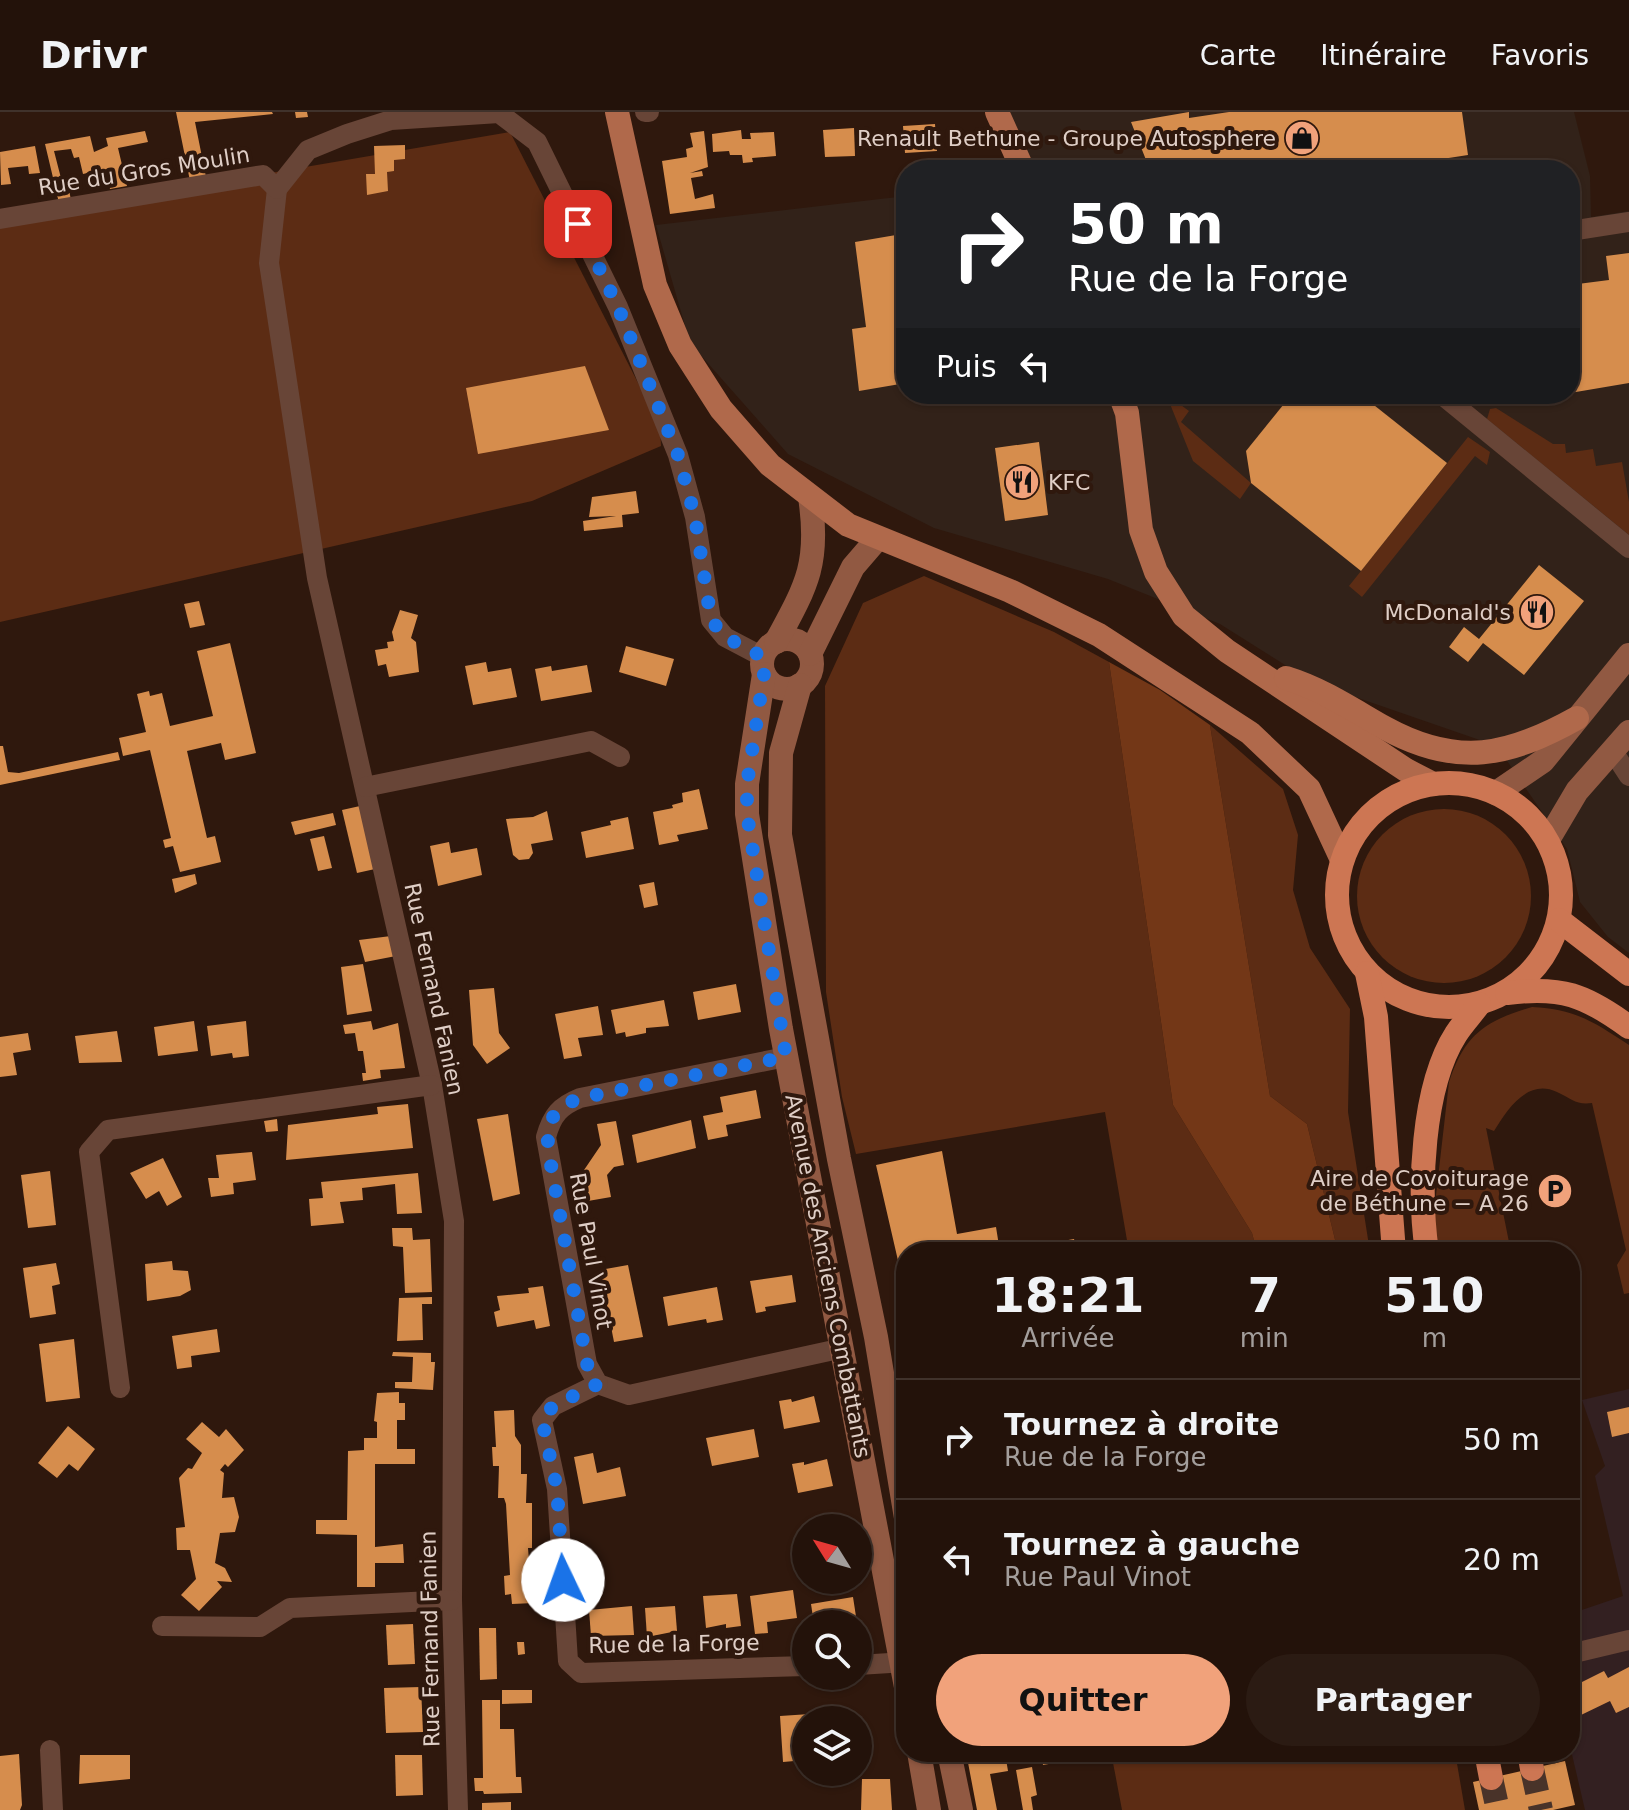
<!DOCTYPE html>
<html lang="fr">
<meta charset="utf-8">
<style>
:root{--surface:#23120a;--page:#2b1b13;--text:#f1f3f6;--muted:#a39e9c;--line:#40322b;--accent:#f1a27b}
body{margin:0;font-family:"DejaVu Sans",sans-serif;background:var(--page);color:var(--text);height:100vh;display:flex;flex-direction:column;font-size:30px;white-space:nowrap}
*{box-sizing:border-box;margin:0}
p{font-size:26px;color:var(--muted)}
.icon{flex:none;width:44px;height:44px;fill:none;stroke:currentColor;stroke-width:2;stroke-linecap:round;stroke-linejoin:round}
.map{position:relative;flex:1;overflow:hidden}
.panel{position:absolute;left:896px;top:1130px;width:684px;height:520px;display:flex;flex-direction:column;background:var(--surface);border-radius:32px;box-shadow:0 2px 6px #0004,0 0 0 2px var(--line)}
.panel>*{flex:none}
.banner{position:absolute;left:896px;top:48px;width:684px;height:244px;border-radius:32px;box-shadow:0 2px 6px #0004,0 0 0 2px var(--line);background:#202124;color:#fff;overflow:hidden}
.needle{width:52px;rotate:307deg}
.buttons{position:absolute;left:792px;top:1402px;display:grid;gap:16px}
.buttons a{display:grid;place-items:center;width:80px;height:80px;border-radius:50%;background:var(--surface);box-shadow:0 2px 6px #0004,0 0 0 2px var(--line);font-size:40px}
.pin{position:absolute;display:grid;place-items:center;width:68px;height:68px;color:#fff;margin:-34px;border-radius:16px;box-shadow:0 4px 12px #0006}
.me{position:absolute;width:88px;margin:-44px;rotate:357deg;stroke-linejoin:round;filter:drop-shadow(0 0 6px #0008)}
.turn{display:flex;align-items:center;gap:28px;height:168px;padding:0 40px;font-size:36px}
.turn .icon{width:104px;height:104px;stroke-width:2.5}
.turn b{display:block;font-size:56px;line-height:68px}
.then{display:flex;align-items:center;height:76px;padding:0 40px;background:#0003;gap:16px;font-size:30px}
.eta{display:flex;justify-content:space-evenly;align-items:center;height:136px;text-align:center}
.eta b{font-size:48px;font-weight:700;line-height:56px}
.action{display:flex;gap:16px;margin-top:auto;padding:16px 40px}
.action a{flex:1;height:92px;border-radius:48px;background:var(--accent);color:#111;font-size:32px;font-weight:700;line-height:92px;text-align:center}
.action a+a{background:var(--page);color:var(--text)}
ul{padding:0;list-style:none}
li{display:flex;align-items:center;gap:24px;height:120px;padding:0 40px;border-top:2px solid var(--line)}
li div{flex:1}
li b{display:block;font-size:30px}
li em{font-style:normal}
header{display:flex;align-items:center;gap:48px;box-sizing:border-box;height:112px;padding:0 40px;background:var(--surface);border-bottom:2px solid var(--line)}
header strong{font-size:38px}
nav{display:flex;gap:44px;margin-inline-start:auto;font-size:28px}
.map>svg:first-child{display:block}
.commercial{fill:#322219}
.industrial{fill:#332021}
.green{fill:#5c2c14}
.forest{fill:#733717}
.building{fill:#d68d4d}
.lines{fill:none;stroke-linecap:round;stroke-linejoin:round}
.highway-tunnel{stroke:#493329;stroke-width:24;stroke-dasharray:24 12;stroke-linecap:butt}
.street{stroke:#684537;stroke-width:20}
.secondary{stroke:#915942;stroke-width:24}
.primary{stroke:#b0694b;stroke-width:24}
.highway{stroke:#cd7653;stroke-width:24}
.route{stroke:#1a73e8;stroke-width:14;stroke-dasharray:0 25.2}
.labels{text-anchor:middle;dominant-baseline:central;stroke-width:8;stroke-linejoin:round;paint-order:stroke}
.poi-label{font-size:22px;fill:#dfcec6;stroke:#2f180d;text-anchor:end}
.street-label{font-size:22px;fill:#dfcec6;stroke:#2f180d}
</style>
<header>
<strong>Drivr</strong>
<nav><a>Carte</a><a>Itinéraire</a><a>Favoris</a></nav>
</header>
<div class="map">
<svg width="1629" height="1698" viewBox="0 0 1629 1698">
<rect width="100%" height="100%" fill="#2f180d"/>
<path class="commercial" d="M1011,0H1574L1590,64L1591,105L1629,99V841L1608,825L1580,790L1567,737L1497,634L1312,570L1220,512L1108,467L934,416L788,342L690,231L656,113L906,84V282H1570V58H1010Z"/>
<path class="industrial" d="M1629,1277V1698H1585L1570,1634V1502L1623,1484L1595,1364L1605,1354L1582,1288Z"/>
<g class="green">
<path d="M510,20L660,314L661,334L532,389L0,510V107Z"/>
<path d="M1166,282L1189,299L1181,310L1251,371L1240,387L1193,349Z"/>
<path d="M1496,296L1553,332H1565L1566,341L1593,337L1596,354L1622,350L1629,390V423L1487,307L1490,297Z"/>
<path d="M1468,325L1490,340L1487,353L1475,344L1362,485L1349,474Z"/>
<path d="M924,464L1054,520L1109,550L1173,993L1252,1121L1257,1140H1129L1105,1000L856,1042L842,985L826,880L825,574L863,491Z"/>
<path d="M1210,613L1283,677L1298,723L1293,778L1310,836L1350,897L1348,1000L1370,1140H1338L1307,1012L1270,984Z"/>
<circle cx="1444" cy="784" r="87"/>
<path d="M1532,895C1575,897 1594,910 1629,933V1181L1624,1182L1617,1153L1626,1138L1592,991C1576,993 1572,987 1557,980C1527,966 1507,998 1494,1019L1486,1016L1511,1140H1435L1432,1118L1449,970C1465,922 1485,909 1532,895Z"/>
<path d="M1111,1640H1455L1465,1698H1122Z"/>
</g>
<path class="forest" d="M1109,550L1160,578L1210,613L1270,984L1307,1012L1338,1140H1257L1252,1121L1173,993Z"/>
<g class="building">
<path d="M176,0H272L273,2L195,10L206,65L190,69Z"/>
<path d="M295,0H307L308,5L296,6Z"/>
<path d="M1189,0V6L1229,0H1462L1468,43L1371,58H1150L1131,10Z"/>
<path d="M935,12L937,39L905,41L903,14Z"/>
<path d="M854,16L855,44L825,45L823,18Z"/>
<path d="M741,18L742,27H751L750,21L774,20L776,44L752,46L753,50L743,51L742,43H730L729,39L713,40L712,22Z"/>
<path d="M145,19L148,30L118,36L127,74L110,77L105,57L83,62L79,45L74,46L71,37L54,39L63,74L68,73L71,88L59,91L45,32L90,24L94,40L108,34L106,26Z"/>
<path d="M704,19L708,55L690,61L702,59L703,64L691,66L695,87L713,82L715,96L670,102L662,49L687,45L686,37L693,35L690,21Z"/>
<path d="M405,33V47L394,48V59L387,60L388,79L367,83L366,62H375L374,34Z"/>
<path d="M35,34L40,61L29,62L28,54L8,56L11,72L1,73L0,40Z"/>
<path d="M906,102V271L859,279L852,217L866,215L855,130L896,123L894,103Z"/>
<path d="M1629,141V271L1570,281V173L1609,168L1606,144Z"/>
<path d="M585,254L609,318L478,342L466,276Z"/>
<path d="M1292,282H1360L1447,351L1361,459L1251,371L1246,339Z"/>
<path d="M1039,330L1048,403L1005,409L995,336Z"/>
<path d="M636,379L639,401L622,403L623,415L584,419L583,409L616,404L589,405L592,385Z"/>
<path d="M1539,453L1584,489L1524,563L1483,531L1468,550L1449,535L1464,515L1479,527Z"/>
<path d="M199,489L205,513L190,516L184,492Z"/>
<path d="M400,498L418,503L411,526L416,530L419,560L389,565L386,552L378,554L375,538L388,536L387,530L394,529L392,520Z"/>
<path d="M230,531L256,641L225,648L221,631L187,639L207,726L215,724L221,750L180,760L173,734L165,736L163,728L171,726L150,638L123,644L119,626L146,620L137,582L149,579L150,584L162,581L170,614L213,604L197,539Z"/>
<path d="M626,534L674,547L666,574L619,560Z"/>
<path d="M486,550L488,560L511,556L517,585L473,593L465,554Z"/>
<path d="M587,553L592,580L541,589L535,557L551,554L552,559Z"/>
<path d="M0,634H3L8,660L19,661L118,640L120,648L0,673Z"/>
<path d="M699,677L708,717L677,723L679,729L659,733L653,700L673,696L672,693L683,690L682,681Z"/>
<path d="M360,694L375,757L357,761L342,698Z"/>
<path d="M547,699L553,728L531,732L533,741L529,747L519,748L513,743L506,707L533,705Z"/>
<path d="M333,701L336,713L295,723L291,710Z"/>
<path d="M628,705L634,737L586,746L581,720L611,713L610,709Z"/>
<path d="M324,724L332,756L318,759L310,727Z"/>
<path d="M449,730L451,741L477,736L482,763L438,774L430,734Z"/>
<path d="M195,762L197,772L175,781L172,767Z"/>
<path d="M654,770L658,793L644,796L639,773Z"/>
<path d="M391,824L396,844L365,850L359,828Z"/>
<path d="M363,852L372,899L347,903L341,855Z"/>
<path d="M736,872L741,900L698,908L693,880Z"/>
<path d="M494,876L499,921L510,936L487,952L473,933L469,878Z"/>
<path d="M664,888L669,914L646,916V921L626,925L625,920L616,922L611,898Z"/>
<path d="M598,894L603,923L578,926L582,944L564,947L555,902Z"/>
<path d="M194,909L198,939L158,944L154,915Z"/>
<path d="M246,909L249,944L233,946L232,941L211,944L207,914Z"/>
<path d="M371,909L373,918L398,911L405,956L380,958L381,966L363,969L362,961H366L363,939H358L355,921L345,922L343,913Z"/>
<path d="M117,919L122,950L79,951L75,924Z"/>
<path d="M28,921L31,938L13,941L17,963L0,965V925Z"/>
<path d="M756,978L761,1006L726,1013L728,1024L708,1028L703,1004L723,1000L720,985Z"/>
<path d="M408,992L413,1036L286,1048L288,1013L378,1002L377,995Z"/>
<path d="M508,1002L520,1082L493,1089L477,1007Z"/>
<path d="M277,1007L278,1019L266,1020L264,1009Z"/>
<path d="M691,1008L696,1036L637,1051L632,1023Z"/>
<path d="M616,1009L624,1053L614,1055L607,1063L611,1085L588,1089L582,1061L601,1033L597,1012Z"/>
<path d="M942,1039L957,1122L996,1115L1000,1140H906L905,1179L876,1053Z"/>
<path d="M252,1040L256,1068L233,1071L234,1082L211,1085L208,1066H219L216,1043Z"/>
<path d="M163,1046L182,1085L167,1094L159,1079L146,1087L130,1061Z"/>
<path d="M50,1059L56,1113L28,1116L21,1063Z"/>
<path d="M418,1061L422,1101L397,1102L395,1072L362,1076L363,1088L340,1090L344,1111L311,1114L309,1087L323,1086L321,1070Z"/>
<path d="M392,1116H412L413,1128L430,1127L432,1180L405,1181L403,1135L393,1134Z"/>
<path d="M1074,1127L1077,1140H1030L1029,1135Z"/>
<path d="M172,1149L173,1158L188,1159L191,1178L180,1184L147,1189L145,1152Z"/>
<path d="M56,1151L60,1172L52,1174L56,1202L30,1206L23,1156Z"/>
<path d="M628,1153L643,1225L614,1230L600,1158Z"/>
<path d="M792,1163L796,1190L765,1195L766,1199L756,1201L750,1169Z"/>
<path d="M543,1174L550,1214L536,1217L534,1208L497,1215L494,1200L500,1198L497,1184L529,1181L528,1176Z"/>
<path d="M717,1175L723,1208L707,1211L706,1207L668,1214L663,1185Z"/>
<path d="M432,1185V1192H422L423,1228L397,1229L399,1186Z"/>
<path d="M217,1217L220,1240L191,1244L192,1255L177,1257L172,1224Z"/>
<path d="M74,1227L80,1286L46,1290L39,1232Z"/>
<path d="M393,1240L431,1241V1250H435L433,1278L395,1276V1270H412L413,1245L392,1244Z"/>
<path d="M399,1280V1291H405V1308H397V1337H415V1352H375V1435L403,1432L404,1451H375V1475H357V1423L316,1422V1408H347L348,1339L364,1338V1326H377V1310L374,1309L377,1281Z"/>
<path d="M814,1284L820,1310L784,1317L779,1289L791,1287L792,1290Z"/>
<path d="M1629,1295V1321L1612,1325L1607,1300Z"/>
<path d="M514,1298L515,1324L521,1333V1362H527L526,1391H532V1436H528L530,1461H535L534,1491L512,1492L511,1482L505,1483L504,1464L510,1463L506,1392L504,1386H498L499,1354H493L492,1335H496L494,1299Z"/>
<path d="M202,1310L219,1325L226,1317L244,1338L228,1355L225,1352L220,1358L224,1361L222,1386L234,1385L239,1405L235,1420L220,1421L215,1451L225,1456L232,1470L217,1469L222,1475L199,1499L181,1483L196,1467L190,1438H177L176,1416L185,1415L179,1366L188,1356L192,1357L202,1341L186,1327Z"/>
<path d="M68,1314L95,1337L78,1359L69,1352L57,1366L38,1351Z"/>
<path d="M754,1317L759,1345L712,1354L706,1326Z"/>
<path d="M593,1341L597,1361L620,1355L626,1384L583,1392L574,1345Z"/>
<path d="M827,1347L833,1374L798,1381L792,1352L804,1350V1353Z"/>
<path d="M793,1478L797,1506L767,1510L768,1521L755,1522L750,1484Z"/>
<path d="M737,1482L741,1514L726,1516V1512L706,1516L703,1484Z"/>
<path d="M853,1485L857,1511L814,1512L811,1492Z"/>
<path d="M632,1494L634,1523L591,1524L589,1498Z"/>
<path d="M675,1494L677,1519L647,1525L645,1496Z"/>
<path d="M413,1512L415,1552L388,1553L386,1513Z"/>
<path d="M479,1516H496L497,1567L480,1568Z"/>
<path d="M517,1530H524L525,1542L518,1543Z"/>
<path d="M1629,1555V1595L1616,1601L1610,1589L1581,1603L1570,1576L1604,1559L1608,1566Z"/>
<path d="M421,1575L423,1620L386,1621L384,1576Z"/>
<path d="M502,1578H532V1591L502,1592Z"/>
<path d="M482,1588H500V1617H514L516,1665H521L522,1681L484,1682L483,1679H475L474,1666H483Z"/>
<path d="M810,1602V1608H806V1648L783,1650L780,1604Z"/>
<path d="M966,1640H987L988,1644L1005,1641L1008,1659L990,1662L997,1698H977Z"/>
<path d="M1041,1640H1105V1642L1043,1653Z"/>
<path d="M19,1642L22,1693L20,1698H0V1644Z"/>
<path d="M80,1643H130V1667L79,1672Z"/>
<path d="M395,1643H422L423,1683L396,1684Z"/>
<path d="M1565,1649L1575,1693L1553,1698H1479L1473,1670Z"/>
<path d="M1032,1655L1037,1683L1031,1685L1033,1698H1023L1016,1658Z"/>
<path d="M862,1667H890L892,1698H861Z"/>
<path d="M511,1690V1698H482V1691Z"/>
</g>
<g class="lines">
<g class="highway-tunnel">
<path d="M1532,1657L1541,1698"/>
<path d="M1491,1666L1498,1698"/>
</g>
<g class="street">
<path d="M645,0H649"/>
<path d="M277,77L269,151L317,466L432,973L454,1109L452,1488L458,1698"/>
<path d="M0,107L263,63L277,77L308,38L347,22L391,8L499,1L537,30L618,195L678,343L695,405L711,508L725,525L763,545"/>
<path d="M1570,119L1629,110"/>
<path d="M1441,282L1629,436"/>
<path d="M1612,638L1629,664"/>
<path d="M365,675L591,629L620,645"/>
<path d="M786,945L580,986C560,994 552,1003 546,1025L587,1252L598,1272L629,1283L843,1236"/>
<path d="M598,1272L553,1294L542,1308L557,1377L568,1549L581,1561L806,1554"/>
<path d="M120,1276L89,1040L108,1018L432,973"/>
<path d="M162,1514L260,1515L290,1496L452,1488"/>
<path d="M1570,1542L1629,1528"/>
<path d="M858,1553L906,1550"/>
<path d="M50,1638L53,1698"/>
</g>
<g class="secondary">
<circle cx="787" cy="552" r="25"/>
<path d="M776,530C807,473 820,451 810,385"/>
<path d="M810,542L853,455L878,426"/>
<path d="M764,562L747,672V702L781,917L906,1575"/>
<path d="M800,573L781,641L780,723L839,1047L876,1225L906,1406"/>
<path d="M1496,681L1543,649L1629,543"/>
<path d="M1548,728L1577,679L1629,620"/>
<path d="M919,1640L929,1698"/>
<path d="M949,1640L961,1698"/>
</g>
<g class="primary">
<path d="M617,0L655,173L680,233L721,297L770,353L848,413L1010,479L1099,523L1250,621L1309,677L1342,748"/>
<path d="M997,0L1023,58"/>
<path d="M1120,282L1127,301L1141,418L1156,460L1184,504L1227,539L1406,658L1433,672"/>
<path d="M1286,566C1322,577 1353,598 1385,616C1458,656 1509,644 1577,606"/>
</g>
<g class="highway">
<circle cx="1449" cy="783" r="112"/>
<path d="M1559,808L1629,862"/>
<path d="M1367,861L1376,905L1394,1140"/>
<path d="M1507,881C1562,874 1585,883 1629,915"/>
<path d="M1427,1140C1418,1078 1422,975 1456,922C1463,911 1472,902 1479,892"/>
<path d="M1486,1640L1491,1666"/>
<path d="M1529,1640L1532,1657"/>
</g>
</g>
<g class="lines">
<path class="route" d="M563,1468L557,1377L542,1308L553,1294L598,1272L587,1252L551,1053C545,1019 544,1000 580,986L786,945L747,702V672L764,562L763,545L725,525L711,508L695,405L678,343L618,195L578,112"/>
</g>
<defs>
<g id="shop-disc" transform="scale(1.8)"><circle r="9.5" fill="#f1a27b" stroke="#2f180d"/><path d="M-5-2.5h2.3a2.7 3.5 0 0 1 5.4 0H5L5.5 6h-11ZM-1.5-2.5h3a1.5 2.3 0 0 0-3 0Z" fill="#111"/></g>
<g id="restaurant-disc" transform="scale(1.8)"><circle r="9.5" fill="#f1a27b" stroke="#2f180d"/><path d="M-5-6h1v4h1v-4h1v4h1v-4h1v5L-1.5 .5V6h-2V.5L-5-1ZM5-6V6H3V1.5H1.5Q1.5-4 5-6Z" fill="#111"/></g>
<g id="parking-disc" transform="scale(1.8)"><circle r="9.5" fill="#f1a27b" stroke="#2f180d"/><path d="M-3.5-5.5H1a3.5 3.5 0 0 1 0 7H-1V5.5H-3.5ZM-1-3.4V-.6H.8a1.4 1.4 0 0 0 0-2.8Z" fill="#111"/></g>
</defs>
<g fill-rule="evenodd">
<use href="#shop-disc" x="1302" y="26"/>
<use href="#restaurant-disc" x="1022" y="370"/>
<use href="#restaurant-disc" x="1537" y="500"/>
<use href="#parking-disc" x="1555" y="1079"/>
</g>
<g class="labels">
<g class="poi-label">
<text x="1276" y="26">Renault Bethune - Groupe Autosphere</text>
<text x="1048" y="370" text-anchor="start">KFC</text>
<text x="1511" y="500">McDonald's</text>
<text x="1529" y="1066">Aire de Covoiturage<tspan x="1529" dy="25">de Béthune − A 26</tspan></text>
</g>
<g class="street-label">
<text transform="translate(144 59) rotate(-9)">Rue du Gros Moulin</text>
<text transform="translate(434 877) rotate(78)">Rue Fernand Fanien</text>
<text transform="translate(591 1139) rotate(80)">Rue Paul Vinot</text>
<text transform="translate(828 1164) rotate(79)">Avenue des Anciens Combattants</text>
<text transform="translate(430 1527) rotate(-91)">Rue Fernand Fanien</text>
<text transform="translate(674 1532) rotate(-1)">Rue de la Forge</text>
</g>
</g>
</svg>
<div class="buttons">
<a><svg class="needle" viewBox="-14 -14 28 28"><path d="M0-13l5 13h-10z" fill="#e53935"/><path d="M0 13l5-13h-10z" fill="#a39e9c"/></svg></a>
<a><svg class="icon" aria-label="search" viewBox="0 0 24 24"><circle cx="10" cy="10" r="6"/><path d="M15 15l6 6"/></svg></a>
<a><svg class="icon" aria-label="layers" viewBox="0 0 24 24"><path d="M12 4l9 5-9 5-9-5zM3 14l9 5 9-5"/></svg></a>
</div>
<div class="pin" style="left:578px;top:112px;background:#d93025"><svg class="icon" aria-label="arrive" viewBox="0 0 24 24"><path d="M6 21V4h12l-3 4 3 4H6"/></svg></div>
<svg class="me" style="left:563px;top:1468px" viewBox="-20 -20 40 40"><circle r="19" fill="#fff"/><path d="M0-13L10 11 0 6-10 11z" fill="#1a73e8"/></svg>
<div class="banner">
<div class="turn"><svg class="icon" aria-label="right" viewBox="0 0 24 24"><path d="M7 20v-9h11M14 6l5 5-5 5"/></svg><div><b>50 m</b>Rue de la Forge</div></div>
<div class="then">Puis<svg class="icon" aria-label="left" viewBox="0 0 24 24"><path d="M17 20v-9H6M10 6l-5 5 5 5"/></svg></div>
</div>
<section class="panel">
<div class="eta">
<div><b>18:21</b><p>Arrivée</p></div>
<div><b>7</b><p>min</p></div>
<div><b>510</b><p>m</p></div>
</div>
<ul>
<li><svg class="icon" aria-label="right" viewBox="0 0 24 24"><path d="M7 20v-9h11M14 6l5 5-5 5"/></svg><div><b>Tournez à droite</b><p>Rue de la Forge</p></div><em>50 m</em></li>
<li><svg class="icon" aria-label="left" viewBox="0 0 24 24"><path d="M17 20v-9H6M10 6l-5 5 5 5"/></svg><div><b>Tournez à gauche</b><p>Rue Paul Vinot</p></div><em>20 m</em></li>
</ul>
<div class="action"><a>Quitter</a><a>Partager</a></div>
</section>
</div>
